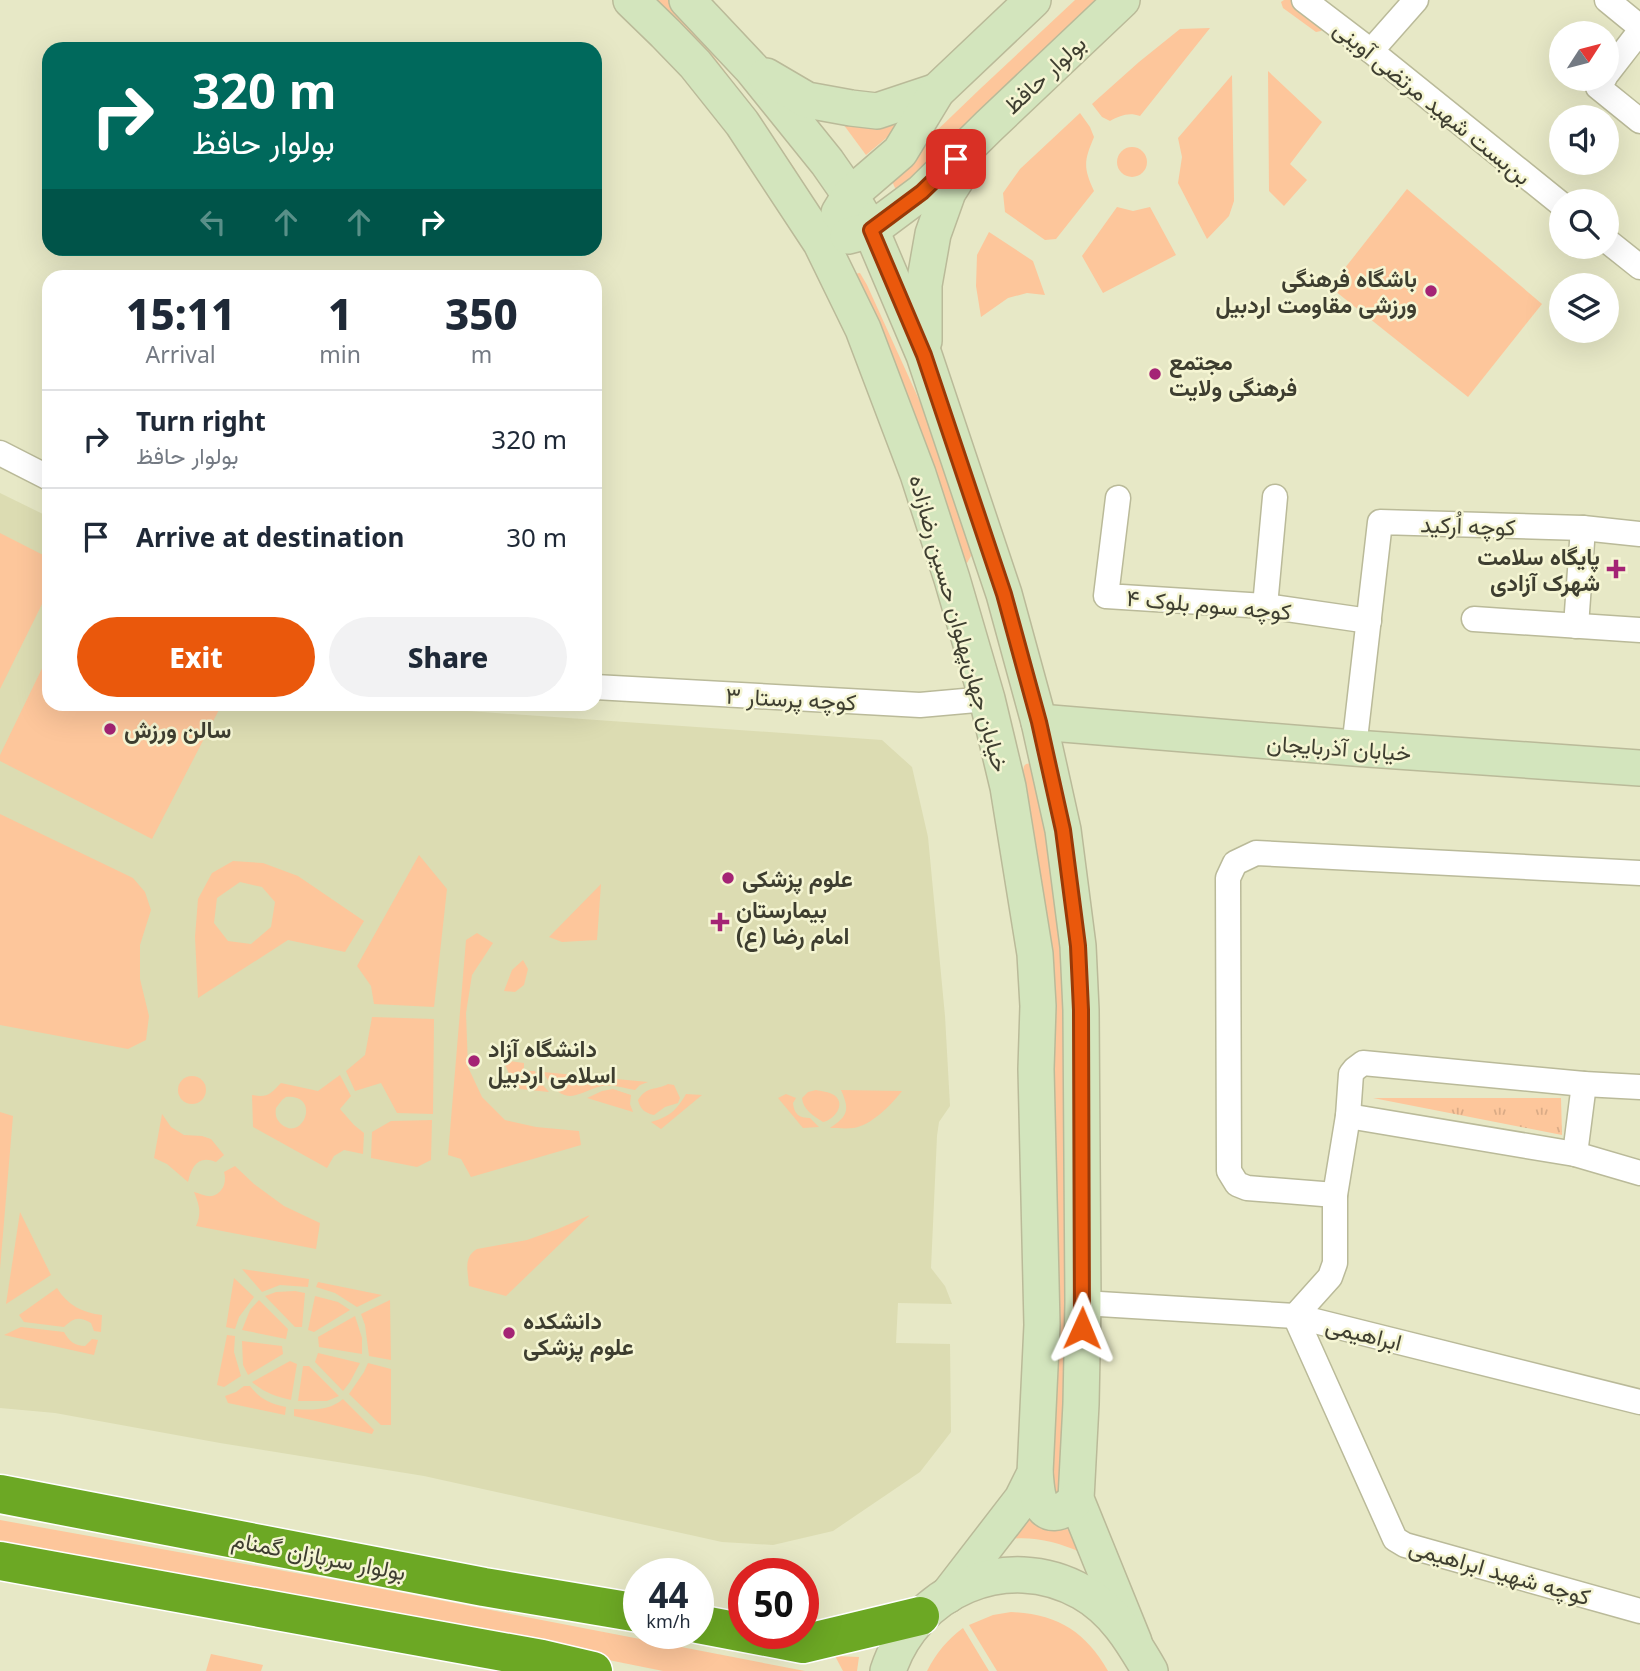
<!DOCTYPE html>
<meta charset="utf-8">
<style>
:root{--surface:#fff;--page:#f2f2f3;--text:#1f2937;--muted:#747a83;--line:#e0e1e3;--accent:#ea580c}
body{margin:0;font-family:"Noto Sans",Vazirmatn,sans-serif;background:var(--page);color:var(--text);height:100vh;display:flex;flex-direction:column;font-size:26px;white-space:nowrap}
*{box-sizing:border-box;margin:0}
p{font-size:23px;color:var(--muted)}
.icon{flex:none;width:38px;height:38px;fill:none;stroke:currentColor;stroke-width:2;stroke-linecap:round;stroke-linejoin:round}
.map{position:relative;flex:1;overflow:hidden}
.details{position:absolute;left:42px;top:270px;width:560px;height:441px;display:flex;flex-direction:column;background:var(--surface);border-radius:21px;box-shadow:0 7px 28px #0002}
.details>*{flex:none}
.hud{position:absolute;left:42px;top:42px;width:560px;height:214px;border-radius:21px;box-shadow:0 7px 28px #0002;background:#00695c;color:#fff;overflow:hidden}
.needle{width:46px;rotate:54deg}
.buttons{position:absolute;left:1549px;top:21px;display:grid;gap:14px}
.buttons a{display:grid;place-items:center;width:70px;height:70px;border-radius:50%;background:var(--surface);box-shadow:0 7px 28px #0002;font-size:35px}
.speed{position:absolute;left:623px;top:1558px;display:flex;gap:14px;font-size:35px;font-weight:700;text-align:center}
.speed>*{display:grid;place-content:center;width:91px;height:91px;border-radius:50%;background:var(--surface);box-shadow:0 7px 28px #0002;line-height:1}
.speed small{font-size:18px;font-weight:400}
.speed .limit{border:10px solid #d22;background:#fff;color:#111}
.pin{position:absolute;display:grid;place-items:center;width:60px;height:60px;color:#fff;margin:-30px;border-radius:14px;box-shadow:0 4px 10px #0006}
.me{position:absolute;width:77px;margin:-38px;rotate:1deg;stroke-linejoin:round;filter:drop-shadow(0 0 5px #0008)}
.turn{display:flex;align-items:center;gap:24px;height:147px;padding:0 35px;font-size:32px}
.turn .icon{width:91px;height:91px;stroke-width:2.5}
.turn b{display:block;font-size:49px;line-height:60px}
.lanes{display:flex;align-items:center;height:66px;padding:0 35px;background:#0003;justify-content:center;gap:35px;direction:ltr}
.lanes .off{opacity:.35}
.eta{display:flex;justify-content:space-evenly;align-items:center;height:119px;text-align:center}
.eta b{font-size:42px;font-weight:800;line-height:49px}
.primary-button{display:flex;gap:14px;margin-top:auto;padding:14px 35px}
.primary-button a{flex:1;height:80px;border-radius:42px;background:var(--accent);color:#fff;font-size:28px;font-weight:800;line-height:80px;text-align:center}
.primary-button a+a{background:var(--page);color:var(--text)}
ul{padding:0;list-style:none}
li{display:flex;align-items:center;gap:21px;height:98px;padding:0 35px;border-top:2px solid var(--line)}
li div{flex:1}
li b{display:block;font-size:26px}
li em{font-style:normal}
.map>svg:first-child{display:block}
.built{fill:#dcdcb2}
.grass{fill:#fdc69b;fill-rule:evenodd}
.park{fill:url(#park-tufts)}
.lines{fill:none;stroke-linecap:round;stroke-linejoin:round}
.street-casing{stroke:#baba99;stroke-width:27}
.secondary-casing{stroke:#baba99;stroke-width:38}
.highway-casing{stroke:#fff;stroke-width:41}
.street{stroke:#fff;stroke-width:24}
.secondary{stroke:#d3e5bd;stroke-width:35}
.highway{stroke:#6ca824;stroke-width:38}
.route-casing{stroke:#983908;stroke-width:18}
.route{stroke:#ea580c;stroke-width:12}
.poi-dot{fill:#a42475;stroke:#f5f5d3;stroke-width:2.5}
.labels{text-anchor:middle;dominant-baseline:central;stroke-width:5;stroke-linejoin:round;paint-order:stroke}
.street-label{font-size:23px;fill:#3e3e30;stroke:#f5f5d3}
.poi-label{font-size:23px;font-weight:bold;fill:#3e3e30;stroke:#f5f5d3;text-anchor:start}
</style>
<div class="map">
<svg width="1640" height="1671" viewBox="0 0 1640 1671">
<defs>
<pattern id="park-tufts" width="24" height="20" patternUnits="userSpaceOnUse" patternTransform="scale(1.75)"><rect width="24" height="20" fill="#fdc69b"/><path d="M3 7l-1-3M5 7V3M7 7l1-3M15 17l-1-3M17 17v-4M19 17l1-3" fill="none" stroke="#daab86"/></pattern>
</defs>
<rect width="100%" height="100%" fill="#e7e8c6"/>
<path class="built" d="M0,493L49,517V704H429L440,709L882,740L912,767L928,837L945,1016L950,1106L939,1122L937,1136L931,1268L945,1286L952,1304L898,1303L896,1343L950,1344L951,1432L920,1472L833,1531L773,1545L722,1542L424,1476L220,1443L55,1413L0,1408Z"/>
<g class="grass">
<path d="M651,0H668C714,53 754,111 795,169L797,177Z"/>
<path d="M1075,0H1099L901,188H895L892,181L928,139L980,89Z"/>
<path d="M1284,0H1291L1321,24L1324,28L1321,31L1316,32L1283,8L1281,2Z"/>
<path d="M1210,28L1140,116C1128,112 1120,116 1110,121L1102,117L1092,104L1139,62L1180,29Z"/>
<path d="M1268,71L1322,122L1290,164L1307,180L1284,206L1269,191Z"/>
<path d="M1232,75L1234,201L1229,216L1207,239L1178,183L1182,157L1178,138Z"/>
<path d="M835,113L903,124L866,155Z"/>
<path d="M1080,113L1090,127L1094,137C1084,161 1083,167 1094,191L1056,239L1045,240L1005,212L1003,193L1020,169Z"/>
<circle cx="1132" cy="162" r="15"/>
<path d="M1407,189L1542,304L1468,397L1330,287Z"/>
<path d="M1117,207L1133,211L1150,207L1176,255L1103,293L1082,256Z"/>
<path d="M989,232L1033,261L1045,295L1027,293L1008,298L981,317L976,286L977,255Z"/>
<path d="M860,273L867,285L921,404L951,482L970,548L971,556L967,563L963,560L853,274Z"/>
<path d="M0,533L49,558V590L0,689Z"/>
<path d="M49,654V704H222L152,839L0,761V755Z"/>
<path d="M1032,763L1036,768L1053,886L1064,993L1066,1391L1061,1493L1052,1498L1056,1190V1122L1050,987L1042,882L1023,771L1024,766L1026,764Z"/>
<path d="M0,814L133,878L145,892L151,910L140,945V979L149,1016L146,1040L128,1049L0,1025Z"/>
<path d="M419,855L447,889L434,1007L374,1004L371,986L357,966Z"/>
<path d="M233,861L263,863L298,876L364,921L345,952L288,940L198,998L195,937L198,899L212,873ZM240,882L262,887L275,902L271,927L251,944L228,941L214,923L217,898Z"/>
<path d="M601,884L597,940L562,942L549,937Z"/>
<path d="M477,933L493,943L472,975L466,1013L468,1067L482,1097L505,1120L536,1127L579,1131L581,1145L471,1177L461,1159L448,1155L466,940Z"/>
<path d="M523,960L528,969L524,985L515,992L504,991L512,970Z"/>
<path d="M372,1017L434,1019L433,1114L397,1113L381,1083L355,1091L346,1071L365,1055Z"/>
<path d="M503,1060L524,1063V1071H535L538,1080L549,1092L520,1089L510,1076Z"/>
<path d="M543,1072L648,1082L640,1085L635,1090C624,1088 613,1084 602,1086C592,1088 585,1093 576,1095C560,1100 550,1084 543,1072Z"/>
<path d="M340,1075L351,1096L340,1109L354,1125L364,1133L363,1154L344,1150L334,1156L327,1168L253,1127L252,1095C268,1098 270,1094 281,1083L318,1091ZM286,1097C322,1094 303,1143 281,1124C276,1119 275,1115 276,1108L282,1100Z"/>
<circle cx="192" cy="1090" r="14"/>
<path d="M668,1084L674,1085L680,1098L678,1103L665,1107L654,1115C645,1113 640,1109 638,1100C648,1085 655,1091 668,1084Z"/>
<path d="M613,1089L631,1095L630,1104L633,1112L587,1098L602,1091Z"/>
<path d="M816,1090C821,1091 829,1092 834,1095C847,1104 834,1120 823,1122C814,1116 803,1110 802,1098L808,1092Z"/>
<path d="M841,1090L902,1091C892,1104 871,1126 853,1128C846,1129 837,1128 830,1128C848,1116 850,1110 841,1090Z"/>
<path d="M686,1094L702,1095L661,1129L651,1122C669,1117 677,1110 686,1094Z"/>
<path d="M786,1094L796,1098L793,1103C794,1114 799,1118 810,1118L819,1127L803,1128L778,1098Z"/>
<path d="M0,1112L13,1116L0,1269Z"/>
<path d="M162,1114L171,1127L184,1135L202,1136L211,1139L224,1155L216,1162C198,1155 192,1166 188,1182L167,1164L154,1158Z"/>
<path d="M432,1120L431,1160L417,1167L371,1158L372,1132L391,1121Z"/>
<path d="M235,1166L254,1184L284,1206L320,1223L316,1249L196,1226C202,1212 199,1205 194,1192C199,1193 206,1197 212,1196C223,1193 227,1182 224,1172Z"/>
<path d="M20,1212L51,1275L6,1304Z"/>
<path d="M590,1215L506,1296L469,1286C468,1272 463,1257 477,1249L527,1240L558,1229Z"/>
<path d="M242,1269L309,1279L308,1287L280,1285L262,1292Z"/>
<path d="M234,1278L254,1297L239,1317L235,1329L226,1327Z"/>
<path d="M318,1282L382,1295L357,1307L335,1293L316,1287Z"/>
<path d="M57,1288C67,1305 83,1313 102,1315L101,1332L94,1331L91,1323C78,1316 74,1318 64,1327L24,1322L19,1315Z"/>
<path d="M295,1291L305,1293L302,1327H295L265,1296L276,1292Z"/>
<path d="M315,1296L338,1302L350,1310L314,1332L308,1330Z"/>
<path d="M259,1300L288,1329L286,1339L242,1330L250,1310Z"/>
<path d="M390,1300L391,1360L369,1356L365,1325L361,1314Z"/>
<path d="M355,1316L362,1338V1354L319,1347L318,1337Z"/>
<path d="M21,1327L64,1332C69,1341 75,1346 85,1346L92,1339L98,1340L94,1355L4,1335Z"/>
<path d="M227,1335L235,1336L234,1352L241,1376L224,1387L217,1385Z"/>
<path d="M242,1341L282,1346L283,1354L248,1375L243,1365Z"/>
<path d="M318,1353L360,1363L350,1382L343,1391L315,1362Z"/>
<path d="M290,1361L297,1364L291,1400C277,1397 263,1392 252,1382Z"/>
<path d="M368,1363L391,1369V1425H381L349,1394L364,1372Z"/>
<path d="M303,1366H309L339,1396L327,1401H298Z"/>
<path d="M244,1386H250C261,1400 269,1403 286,1407L285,1415L228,1403L225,1396L236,1392Z"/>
<path d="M343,1399L374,1430L372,1434L294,1416V1409C312,1410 329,1411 343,1399Z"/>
<path d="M1028,1513L1057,1530L1072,1529L1080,1552C1058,1542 1033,1536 1009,1539Z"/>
<path d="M0,1520L351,1583L805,1671H663L201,1578L0,1542Z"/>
<path d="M1011,1612C1057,1614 1085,1631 1108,1671H997L969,1625L993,1615Z"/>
<path d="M963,1628L989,1671H927C936,1653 947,1640 963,1628Z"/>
<path d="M211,1654L263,1665L261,1671H206Z"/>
<path d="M835,1656L859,1657L857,1671H843Z"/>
</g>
<path class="park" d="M1373,1098H1561L1562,1135Z"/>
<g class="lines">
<g class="street-casing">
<g id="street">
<path d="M1304,0L1371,51L1561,204"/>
<path d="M1607,0L1640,27"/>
<path d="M1371,51L1416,0"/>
<path d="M1606,75L1640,31"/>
<path d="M1604,79L1598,87L1640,121"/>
<path d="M1606,240L1640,267"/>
<path d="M0,453L49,478"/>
<path d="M1118,498L1106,596L1265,606L1369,621"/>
<path d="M1265,606L1275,497"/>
<path d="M1474,619L1640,630"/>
<path d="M1576,626L1583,528"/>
<path d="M595,687L920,705L987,699"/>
<path d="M1354,748L1380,522L1583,528L1640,534"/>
<path d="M1640,1087L1584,1084L1363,1063L1355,1069L1351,1074L1348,1116L1335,1195V1263L1330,1277L1295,1316L1395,1539L1405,1545L1640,1611"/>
<path d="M1348,1116L1575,1154L1640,1173"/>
<path d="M1575,1154L1584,1084"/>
<path d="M1335,1195L1247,1188L1237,1184L1229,1171L1228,878L1235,863L1256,853L1640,873"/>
<path d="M1083,1303L1295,1316L1640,1402"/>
</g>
</g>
<g class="secondary-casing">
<g id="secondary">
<path d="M631,0L665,33L695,64L742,123L821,243L863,329L918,474L952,579L987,699L1008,787L1035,954L1038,1006L1036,1069L1042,1325L1035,1473L1022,1499L948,1595"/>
<path d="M687,0L752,69L827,162L850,195L871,230L924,355L1004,594L1039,722L1063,830L1078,946L1081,1010L1083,1303L1081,1404L1076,1499L1134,1642"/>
<path d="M766,76L807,100L851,108L877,111L937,91"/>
<path d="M839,213L850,195L900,152L937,91L1033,0"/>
<path d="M848,236L871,230L922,192L989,126L1122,0"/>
<path d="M924,341V285L933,234L948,192L964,167"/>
<path d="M1039,722L1354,748L1640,768"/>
<path d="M1035,1473C1036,1480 1036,1488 1038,1496C1044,1520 1063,1515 1076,1499"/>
<path d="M888,1671C914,1591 1006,1549 1082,1592C1114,1610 1132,1640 1150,1671"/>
</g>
</g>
<g class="highway-casing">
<g id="highway">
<path d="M0,1494L484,1587L639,1613"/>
<path d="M0,1561L542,1659L593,1671"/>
<path d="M698,1624L803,1644L920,1616"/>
</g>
</g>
<use href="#street" class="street"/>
<use href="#secondary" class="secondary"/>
<use href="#highway" class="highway"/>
</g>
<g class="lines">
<g class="route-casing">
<path id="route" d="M956,159L922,192L871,230L924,355L1004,594L1039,722L1063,830L1078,946L1081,1010L1082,1328"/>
</g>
<use href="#route" class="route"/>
</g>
<g class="poi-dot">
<circle cx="1431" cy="291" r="7"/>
<circle cx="1155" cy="374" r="7"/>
<path d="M1612.5 558.5h7v7h7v7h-7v7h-7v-7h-7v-7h7z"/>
<circle cx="110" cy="729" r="7"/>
<circle cx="728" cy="878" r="7"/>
<path d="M716.5 911.5h7v7h7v7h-7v7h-7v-7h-7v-7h7z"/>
<circle cx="474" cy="1061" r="7"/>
<circle cx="509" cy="1333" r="7"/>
</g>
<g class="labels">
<g class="street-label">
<text transform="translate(1044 74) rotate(-43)">بولوار حافظ</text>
<text transform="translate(1433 102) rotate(39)">بن‌بست شهید مرتضی آوینی</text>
<text transform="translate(1468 525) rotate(2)">کوچه اُرکید</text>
<text transform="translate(1209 604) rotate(5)">کوچه سوم بلوک ۴</text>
<text transform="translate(960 623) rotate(74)">خیابان جهان‌پهلوان حسین رضا‌زاده</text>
<text transform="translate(791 698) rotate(3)">کوچه پرستار ۳</text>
<text transform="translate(1339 747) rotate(4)">خیابان آذربایجان</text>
<text transform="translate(1364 1333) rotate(14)">ابراهیمی</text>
<text transform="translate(319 1555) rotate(11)">بولوار سربازان گمنام</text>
<text transform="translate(1500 1571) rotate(16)">کوچه شهید ابراهیمی</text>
</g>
<g class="poi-label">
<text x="1417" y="278" text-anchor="end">باشگاه فرهنگی<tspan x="1417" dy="26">ورزشی مقاومت اردبیل</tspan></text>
<text x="1169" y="361">مجتمع<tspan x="1169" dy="26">فرهنگی ولایت</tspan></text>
<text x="1600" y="556" text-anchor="end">پایگاه سلامت<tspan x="1600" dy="26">شهرک آزادی</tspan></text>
<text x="124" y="729">سالن ورزش</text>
<text x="742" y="878">علوم پزشکی</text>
<text x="736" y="909">بیمارستان<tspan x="736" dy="26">امام رضا (ع)</tspan></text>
<text x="488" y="1048">دانشگاه آزاد<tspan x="488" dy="26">اسلامی اردبیل</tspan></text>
<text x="523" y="1320">دانشکده<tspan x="523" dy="26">علوم پزشکی</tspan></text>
</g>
</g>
</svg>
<div class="buttons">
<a><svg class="needle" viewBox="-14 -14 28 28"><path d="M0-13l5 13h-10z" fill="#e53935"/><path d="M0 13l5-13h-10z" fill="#747a83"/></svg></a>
<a><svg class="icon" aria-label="sound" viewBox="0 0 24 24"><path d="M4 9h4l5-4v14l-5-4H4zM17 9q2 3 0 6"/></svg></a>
<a><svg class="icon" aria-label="search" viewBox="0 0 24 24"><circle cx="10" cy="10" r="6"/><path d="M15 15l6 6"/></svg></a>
<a><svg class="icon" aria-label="layers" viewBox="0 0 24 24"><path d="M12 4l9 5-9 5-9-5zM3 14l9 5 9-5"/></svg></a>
</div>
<div class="speed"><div>44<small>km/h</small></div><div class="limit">50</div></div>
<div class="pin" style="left:956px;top:159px;background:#d93025"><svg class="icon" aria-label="arrive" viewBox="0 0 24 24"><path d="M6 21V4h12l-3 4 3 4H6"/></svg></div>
<svg class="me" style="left:1082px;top:1328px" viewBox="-20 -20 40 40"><path d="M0-17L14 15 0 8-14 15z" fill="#ea580c" stroke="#fff" stroke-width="4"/></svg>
<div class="hud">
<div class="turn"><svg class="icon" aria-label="right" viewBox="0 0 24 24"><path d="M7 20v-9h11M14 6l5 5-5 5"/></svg><div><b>320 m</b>بولوار حافظ</div></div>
<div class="lanes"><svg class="icon off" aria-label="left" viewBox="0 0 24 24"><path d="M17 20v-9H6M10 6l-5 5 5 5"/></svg><svg class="icon off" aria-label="ahead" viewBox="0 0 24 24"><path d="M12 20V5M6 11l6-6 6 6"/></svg><svg class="icon off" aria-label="ahead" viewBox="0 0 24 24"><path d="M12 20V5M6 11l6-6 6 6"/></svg><svg class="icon" aria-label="right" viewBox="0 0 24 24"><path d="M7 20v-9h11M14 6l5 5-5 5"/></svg></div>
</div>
<section class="details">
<div class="eta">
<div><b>15:11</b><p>Arrival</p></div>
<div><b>1</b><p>min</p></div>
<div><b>350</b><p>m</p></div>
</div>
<ul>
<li><svg class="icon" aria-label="right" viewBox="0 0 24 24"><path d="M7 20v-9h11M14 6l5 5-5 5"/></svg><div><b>Turn right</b><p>بولوار حافظ</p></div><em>320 m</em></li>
<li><svg class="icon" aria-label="arrive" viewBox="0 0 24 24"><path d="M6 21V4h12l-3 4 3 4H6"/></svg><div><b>Arrive at destination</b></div><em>30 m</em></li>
</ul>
<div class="primary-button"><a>Exit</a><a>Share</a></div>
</section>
</div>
